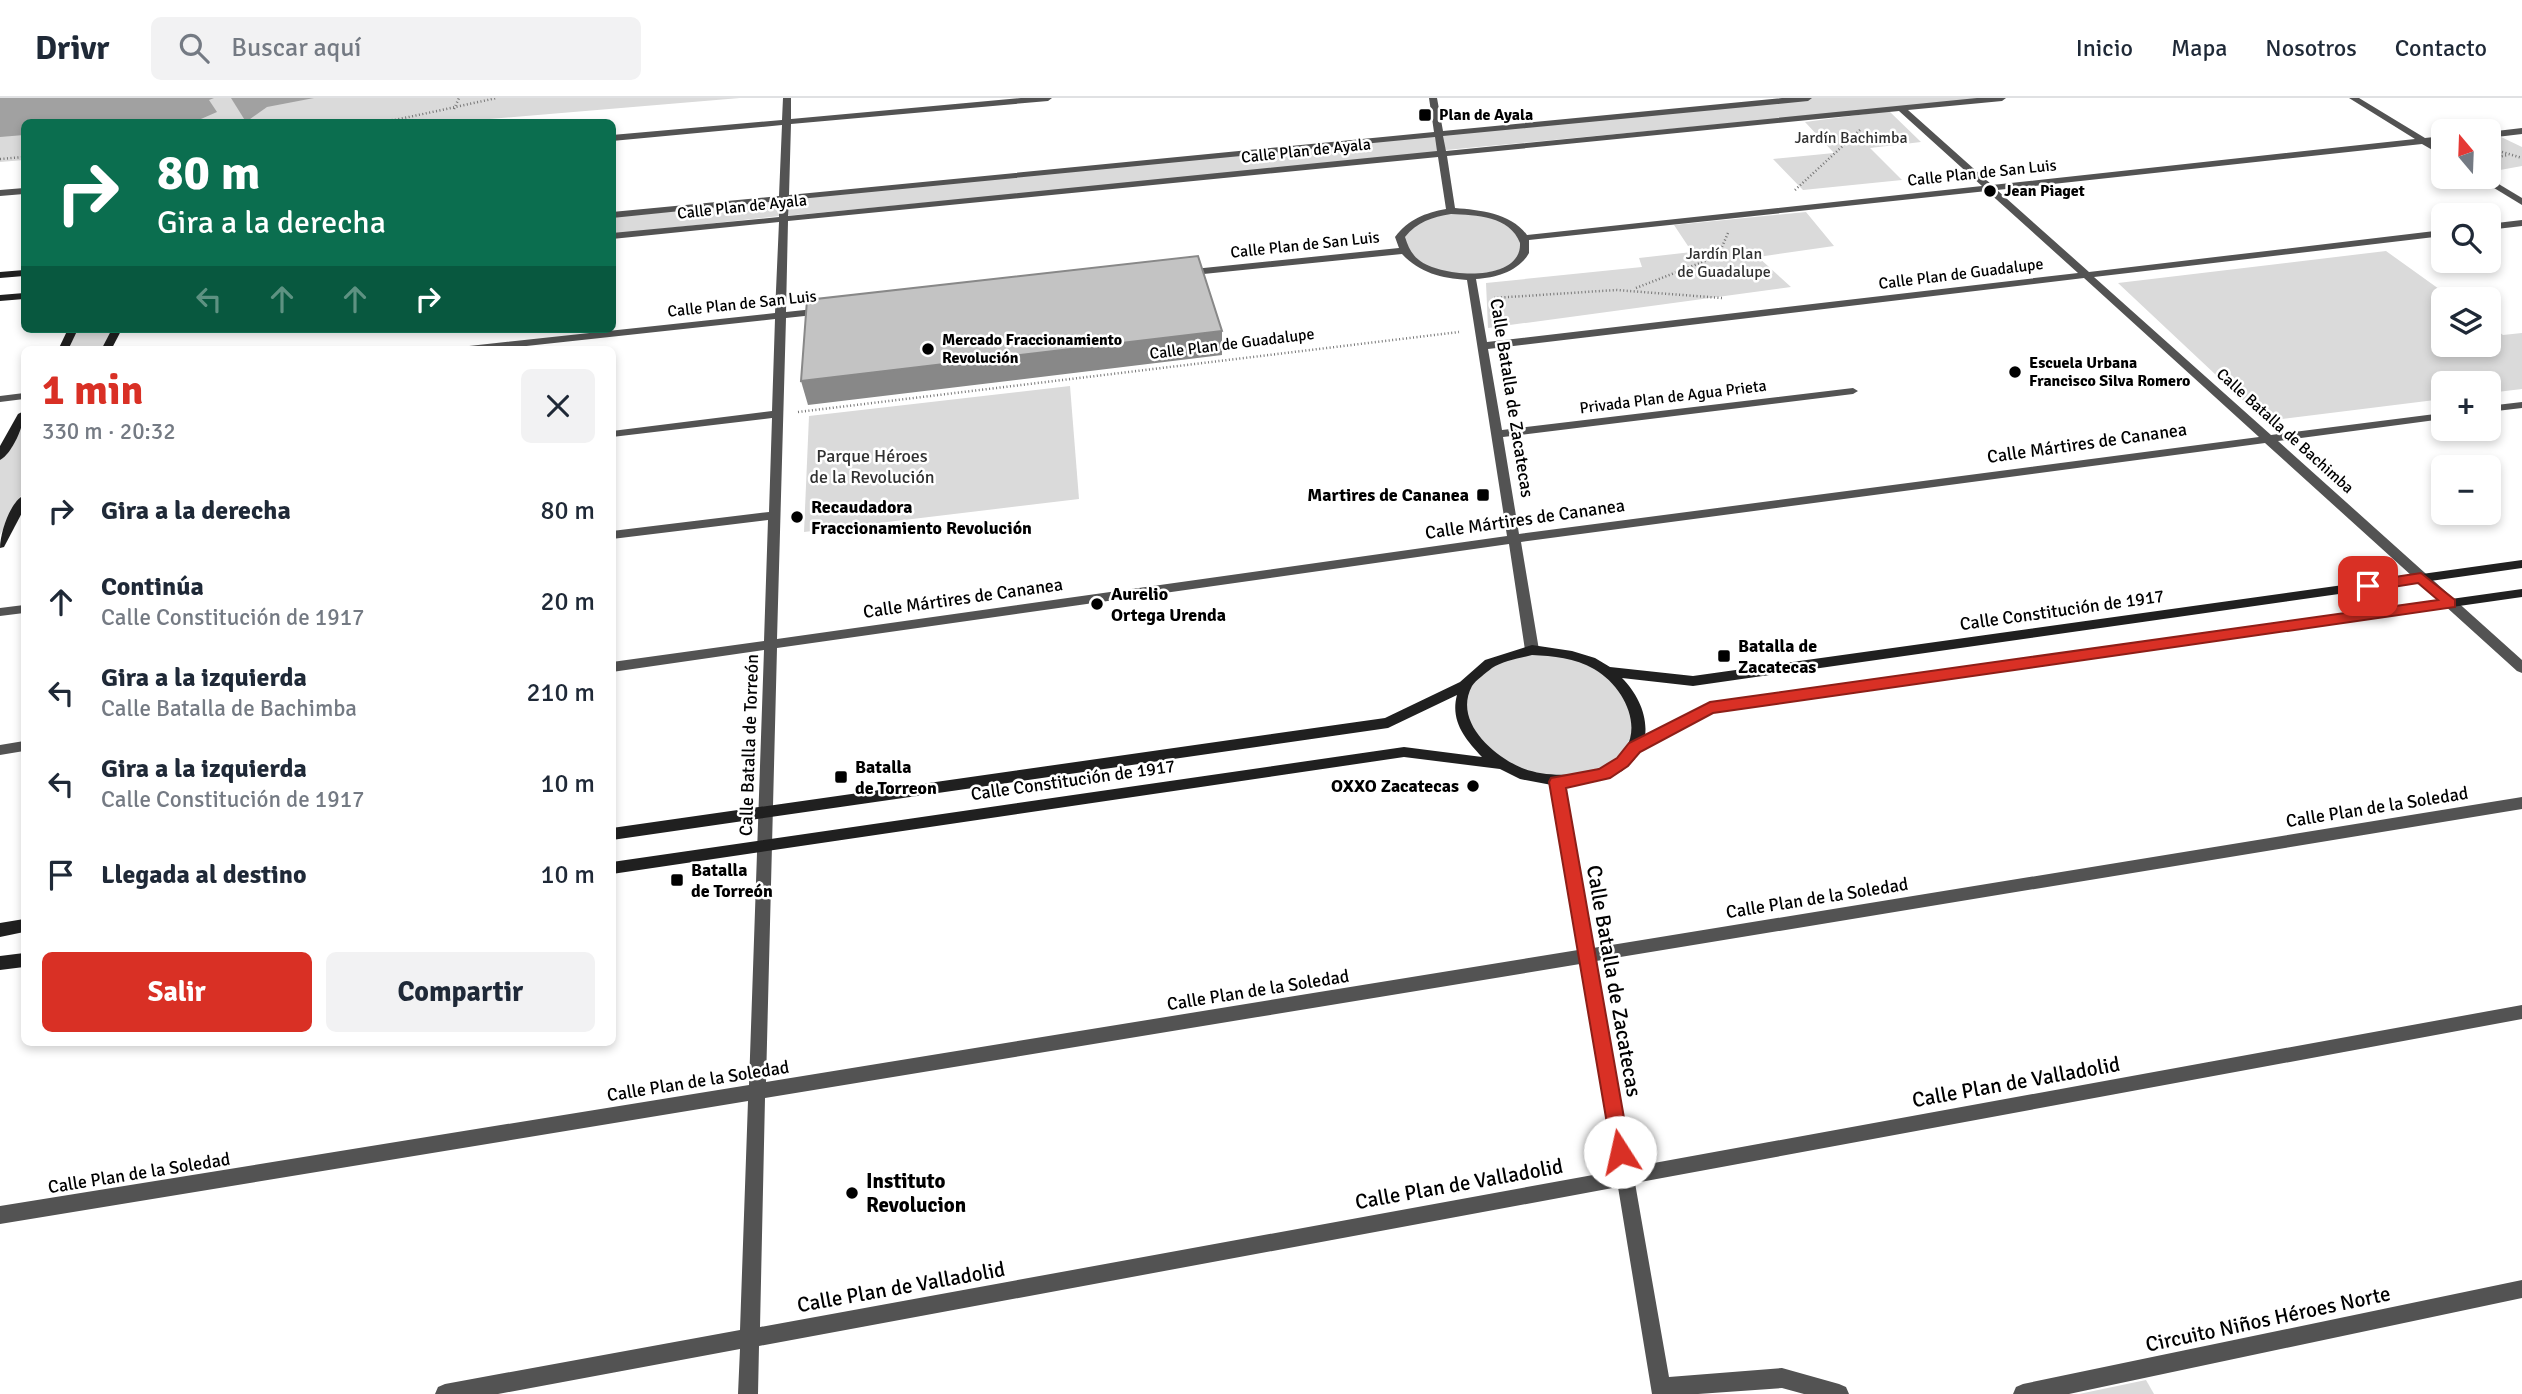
<!DOCTYPE html>
<html lang="es">
<meta charset="utf-8">
<style>
:root{--surface:#fff;--page:#f2f2f3;--text:#1f2937;--muted:#747a83;--line:#e0e1e3;--accent:#d93025}
body{margin:0;font-family:Signika,sans-serif;background:var(--page);color:var(--text);height:100vh;display:flex;flex-direction:column;font-size:26px;white-space:nowrap}
*{box-sizing:border-box;margin:0}
p{font-size:23px;color:var(--muted)}
.icon{flex:none;width:38px;height:38px;fill:none;stroke:currentColor;stroke-width:2;stroke-linecap:round;stroke-linejoin:round}
.map{position:relative;flex:1;overflow:hidden}
.side{position:absolute;left:21px;top:248px;width:595px;height:700px;display:flex;flex-direction:column;background:var(--surface);border-radius:10px;box-shadow:0 4px 10px #0003}
.side>*{flex:none}
.hud{position:absolute;left:21px;top:21px;width:595px;height:214px;border-radius:10px;box-shadow:0 4px 10px #0003;background:#0b6e4f;color:#fff;overflow:hidden}
.needle{width:46px;rotate:341deg}
.tools{position:absolute;left:2431px;top:21px;display:grid;gap:14px}
.tools a{display:grid;place-items:center;width:70px;height:70px;border-radius:10px;background:var(--surface);box-shadow:0 4px 10px #0003;font-size:35px}
.pin{position:absolute;display:grid;place-items:center;width:60px;height:60px;color:#fff;margin:-30px;border-radius:14px;box-shadow:0 4px 10px #0006}
.me{position:absolute;width:77px;margin:-38px;rotate:350deg;stroke-linejoin:round;filter:drop-shadow(0 0 5px #0008)}
.turn{display:flex;align-items:center;gap:24px;height:147px;padding:0 21px;font-size:32px}
.turn .icon{width:91px;height:91px;stroke-width:2.5}
.turn b{display:block;font-size:49px;line-height:60px}
.lanes{display:flex;align-items:center;height:66px;padding:0 21px;background:#0003;justify-content:center;gap:35px;direction:ltr}
.lanes .off{opacity:.35}
.round{display:grid;place-items:center;flex:none;width:74px;height:74px;border-radius:10px;background:var(--page)}
.head{display:flex;align-items:center;justify-content:space-between;height:119px;padding:0 21px}
h1{font-size:42px;font-weight:800;line-height:52px;color:var(--accent)}
.action{display:flex;gap:14px;margin-top:auto;padding:14px 21px}
.action a{flex:1;height:80px;border-radius:10px;background:var(--accent);color:#fff;font-size:28px;font-weight:800;line-height:80px;text-align:center}
.action a+a{background:var(--page);color:var(--text)}
ul{padding:0;list-style:none}
li{display:flex;align-items:center;gap:21px;height:91px;padding:0 21px}
li div{flex:1}
li b{display:block;font-size:26px}
li em{font-style:normal}
header{display:flex;align-items:center;gap:42px;box-sizing:border-box;height:98px;padding:0 35px;background:var(--surface);border-bottom:2px solid var(--line)}
header strong{font-size:33px}
nav{display:flex;gap:38px;margin-inline-start:auto;font-size:24px}
.search{width:490px;height:63px;background:var(--page);display:flex;align-items:center;gap:18px;box-sizing:border-box;padding:0 24px;border-radius:10px;color:var(--muted);font-size:26px}
.map>svg:first-child{display:block}
.green{fill:#dadada}
.water{fill:#a1a1a1}
.lines{fill:none;stroke-linecap:round;stroke-linejoin:round}
.path{stroke:#757575;stroke-width:2.5;stroke-dasharray:1 2.5;stroke-linecap:butt}
.street{fill:#535353;fill-rule:evenodd}
.secondary{fill:#202020;fill-rule:evenodd}
.shaded-wall{fill:#888}
.building{fill:#c3c3c3;stroke:#888;stroke-width:2}
.route{fill:#d93025;stroke:#8d1f18;stroke-width:2}
.poi-dot{fill:#000;stroke:#fff;stroke-width:2.5}
.labels{text-anchor:middle;dominant-baseline:central;stroke-width:5;stroke-linejoin:round;paint-order:stroke}
.far-poi-label{font-size:16px;font-weight:bold;fill:#000;stroke:#fff;text-anchor:start}
.far-park-label{font-size:16px;fill:#313131;stroke:#fff}
.far-street-label{font-size:16px;fill:#000;stroke:#fff}
.street-label{font-size:18px;fill:#000;stroke:#fff}
.park-label{font-size:18px;fill:#313131;stroke:#fff}
.poi-label{font-size:18px;font-weight:bold;fill:#000;stroke:#fff;text-anchor:start}
.near-street-label{font-size:21px;fill:#000;stroke:#fff}
.near-poi-label{font-size:21px;font-weight:bold;fill:#000;stroke:#fff;text-anchor:start}
</style>
<header>
<strong>Drivr</strong>
<div class="search"><svg class="icon" aria-label="search" viewBox="0 0 24 24"><circle cx="10" cy="10" r="6"/><path d="M15 15l6 6"/></svg>Buscar aquí</div>
<nav><a>Inicio</a><a>Mapa</a><a>Nosotros</a><a>Contacto</a></nav>
</header>
<div class="map">
<svg width="2522" height="1296" viewBox="0 0 2522 1296">
<rect width="100%" height="100%" fill="#fff"/>
<g class="green">
<path d="M0,0H740L454,24H24V62L0,64Z"/>
<path d="M1807,0H1996L1446,52L1439,36Z"/>
<path d="M1889,13L1921,44L1870,50L1902,82L1803,92L1773,61L1834,55L1805,24Z"/>
<path d="M1434,37L1442,56L784,118L785,100Z"/>
<path d="M2501,39L2522,49V68L2489,74V41Z"/>
<path d="M781,103L780,118L613,136V119Z"/>
<path d="M1451,113L1496,120L1524,140L1516,166C1475,182 1453,178 1413,163L1400,139L1409,126Z"/>
<path d="M1806,114L1834,148L1758,159L1791,189L1488,230L1486,185L1642,169L1639,160L1692,154L1674,127Z"/>
<path d="M2386,153L2453,201H2443V247H2488L2489,227L2503,237L2522,235V291L2489,295L2488,285H2443V301L2265,323L2118,185Z"/>
<path d="M73,231H114L104,252H63Z"/>
<path d="M1070,288L1079,401L804,434L809,318Z"/>
<path d="M24,316V392L0,437V358Z"/>
<path d="M1532,552L1583,561L1625,589L1639,619L1635,649L1605,676L1572,683L1497,667L1464,630L1462,597L1475,574Z"/>
<path d="M2146,1282L2154,1296H2079Z"/>
</g>
<g class="water">
<path d="M0,0H214L209,2L217,14L194,24H24V37L0,39Z"/>
<path d="M231,0H314L267,9L246,24Z"/>
</g>
<g class="lines">
<g class="path">
<path d="M454,11L459,0"/>
<path d="M353,24L395,22L497,0"/>
<path d="M2502,54L2522,60"/>
<path d="M0,61L24,59"/>
<path d="M2488,61L2508,57"/>
<path d="M1795,92L1860,32"/>
<path d="M1636,190L1718,158L1728,135"/>
<path d="M1494,200L1616,192L1722,200"/>
<path d="M798,314L1459,234"/>
</g>
<g class="street">
<path d="M783,0H791V21L1021,0H1052L1048,3L791,26L789,97L1434,34L1429,0H1437L1443,33L1782,0H1812L1808,3L1443,38L1446,53L1977,0H2006L2002,3L1908,12L1992,87L2415,41L2349,0H2359L2425,40L2443,38V44L2432,45L2443,51V58L2422,46L1997,92L2089,174L2443,132V138L2094,179L2271,337L2443,315V321L2278,343L2522,562V575L2517,573L2265,345L1521,444L1539,552L1532,557L1525,552L1509,446L777,550L766,984L1578,852L1550,684L1552,680H1562L1564,684L1593,850L2522,699V711L1596,863L1632,1069L2522,907V921L1635,1085L1669,1279L1782,1270L1839,1286L1846,1289L1849,1296H1804L1782,1290L1698,1296H1652L1618,1089L759,1248L758,1296H738L740,1251L498,1296H435L438,1289L445,1286L740,1232L748,1003L0,1126V1108L749,987L764,552L612,574V564L764,543L768,422L612,441V433L769,414L772,320L612,339V333L772,313L775,221L489,252H455L460,249L775,215L779,124L612,141V135L779,119V103L612,120V114L779,98L782,27L612,43V37L782,22ZM1899,13L1982,88L1527,137C1511,115 1480,112 1455,110L1447,58ZM1435,39L1437,53L788,118L789,102ZM1438,59L1446,111C1425,115 1409,121 1395,139L1399,150L1184,172L1179,175L1184,178L1402,156C1420,175 1441,180 1467,182L1507,438L777,541L786,220L823,216L828,213L823,210L786,214L788,123ZM1987,93L2078,175L1487,244L1476,181C1497,180 1519,173 1529,155V142ZM1451,116C1476,117 1510,118 1520,145C1522,185 1441,180 1419,162C1411,156 1408,148 1405,139C1417,124 1432,119 1451,116ZM2084,180L2259,339L1519,436L1503,339L1853,296L1858,293L1853,290L1502,332L1488,251ZM1580,866L1615,1073L760,1229L765,1000Z"/>
<path d="M2522,30V36L2488,40V34Z"/>
<path d="M2476,79H2487L2522,100V107Z"/>
<path d="M24,90V96L0,98V92Z"/>
<path d="M2522,122V128L2488,132V126Z"/>
<path d="M24,295V301L0,304V298Z"/>
<path d="M2522,304V310L2488,314V308Z"/>
<path d="M24,507V515L0,518V510Z"/>
<path d="M24,643V653L0,657V647Z"/>
<path d="M2522,1182V1200L2069,1296H2013L2016,1289L2023,1286Z"/>
</g>
<g class="secondary">
<path d="M24,172V178L0,180V174Z"/>
<path d="M24,195V201L0,203V197Z"/>
<path d="M68,231H78L68,252H58Z"/>
<path d="M112,231H122L111,252H101Z"/>
<path d="M24,313C25,326 12,356 0,362V348L18,316Z"/>
<path d="M24,397V411L4,449L0,450C0,435 10,404 24,397Z"/>
<path d="M2522,462V470L1693,588L1622,580C1637,595 1648,617 1645,638L1710,605L2522,491V499L1713,615L1639,653L1634,662L1622,673L1604,681L1557,688L1520,681L1500,671L1404,659L612,776V764L1404,649L1482,659C1465,641 1450,623 1457,597L1388,630L612,742V730L1385,620L1460,584L1485,562L1532,547L1572,553L1595,560L1610,569L1693,578ZM1532,557C1553,558 1575,560 1594,571C1632,593 1652,651 1600,670C1578,679 1544,679 1522,670C1493,658 1453,623 1472,588C1476,582 1486,575 1492,570C1502,563 1520,560 1532,557Z"/>
<path d="M24,821V834L0,839V825Z"/>
<path d="M24,855V869L0,872V858Z"/>
</g>
</g>
<path class="shaded-wall" d="M1222,233V257L808,307L801,283Z"/>
<path class="building" d="M1198,158L1222,233L801,283L807,202Z"/>
<path class="route" d="M2421,475L2455,502V509L1713,615L1640,654L1628,668L1610,680L1566,690L1630,1054L1627,1061L1620,1064L1613,1061L1549,684L1551,680L1599,671L1617,660L1629,645L1710,604L2438,502L2418,485L2368,493L2360,488L2368,483Z"/>
<g class="poi-dot">
<rect x="1418" y="10" width="14" height="14" rx="3.5"/>
<circle cx="1990" cy="93" r="7"/>
<circle cx="928" cy="251" r="7"/>
<circle cx="2015" cy="274" r="7"/>
<rect x="1476" y="390" width="14" height="14" rx="3.5"/>
<circle cx="797" cy="419" r="7"/>
<circle cx="1097" cy="506" r="7"/>
<rect x="1717" y="551" width="14" height="14" rx="3.5"/>
<rect x="834" y="672" width="14" height="14" rx="3.5"/>
<circle cx="1473" cy="688" r="7"/>
<rect x="670" y="775" width="14" height="14" rx="3.5"/>
<circle cx="852" cy="1095" r="7"/>
</g>
<g class="labels">
<g class="far-poi-label">
<text x="1439" y="17">Plan de Ayala</text>
<text x="2004" y="93">Jean Piaget</text>
<text x="942" y="242">Mercado Fraccionamiento<tspan x="942" dy="18">Revolución</tspan></text>
<text x="2029" y="265">Escuela Urbana<tspan x="2029" dy="18">Francisco Silva Romero</tspan></text>
</g>
<g class="far-park-label">
<text x="1851" y="40">Jardín Bachimba</text>
<text x="1724" y="156">Jardín Plan<tspan x="1724" dy="18">de Guadalupe</tspan></text>
</g>
<g class="far-street-label">
<text transform="translate(1306 53) rotate(-6)">Calle Plan de Ayala</text>
<text transform="translate(1982 75) rotate(-6)">Calle Plan de San Luis</text>
<text transform="translate(742 109) rotate(-6)">Calle Plan de Ayala</text>
<text transform="translate(1305 147) rotate(-6)">Calle Plan de San Luis</text>
<text transform="translate(1961 176) rotate(-7)">Calle Plan de Guadalupe</text>
<text transform="translate(742 206) rotate(-6)">Calle Plan de San Luis</text>
<text transform="translate(1232 246) rotate(-7)">Calle Plan de Guadalupe</text>
<text transform="translate(1673 299) rotate(-7)">Privada Plan de Agua Prieta</text>
<text transform="translate(2285 333) rotate(42)">Calle Batalla de Bachimba</text>
</g>
<g class="street-label">
<text transform="translate(1512 300) rotate(81)">Calle Batalla de Zacatecas</text>
<text transform="translate(2087 345) rotate(-8)">Calle Mártires de Cananea</text>
<text transform="translate(1525 421) rotate(-8)">Calle Mártires de Cananea</text>
<text transform="translate(963 500) rotate(-8)">Calle Mártires de Cananea</text>
<text transform="translate(2062 512) rotate(-8)">Calle Constitución de 1917</text>
<text transform="translate(749 647) rotate(-88)">Calle Batalla de Torreón</text>
<text transform="translate(1073 682) rotate(-8)">Calle Constitución de 1917</text>
<text transform="translate(2377 709) rotate(-9)">Calle Plan de la Soledad</text>
<text transform="translate(1817 800) rotate(-9)">Calle Plan de la Soledad</text>
<text transform="translate(1258 892) rotate(-9)">Calle Plan de la Soledad</text>
<text transform="translate(698 983) rotate(-9)">Calle Plan de la Soledad</text>
<text transform="translate(139 1075) rotate(-9)">Calle Plan de la Soledad</text>
</g>
<g class="park-label">
<text x="872" y="358">Parque Héroes<tspan x="872" dy="21">de la Revolución</tspan></text>
</g>
<g class="poi-label">
<text x="1469" y="397" text-anchor="end">Martires de Cananea</text>
<text x="811" y="409">Recaudadora<tspan x="811" dy="21">Fraccionamiento Revolución</tspan></text>
<text x="1111" y="496">Aurelio<tspan x="1111" dy="21">Ortega Urenda</tspan></text>
<text x="1738" y="548">Batalla de<tspan x="1738" dy="21">Zacatecas</tspan></text>
<text x="855" y="669">Batalla<tspan x="855" dy="21">de Torreon</tspan></text>
<text x="1459" y="688" text-anchor="end">OXXO Zacatecas</text>
<text x="691" y="772">Batalla<tspan x="691" dy="21">de Torreón</tspan></text>
</g>
<g class="near-street-label">
<text transform="translate(1614 883) rotate(80)">Calle Batalla de Zacatecas</text>
<text transform="translate(2016 984) rotate(-10)">Calle Plan de Valladolid</text>
<text transform="translate(1459 1086) rotate(-10)">Calle Plan de Valladolid</text>
<text transform="translate(901 1189) rotate(-10)">Calle Plan de Valladolid</text>
<text transform="translate(2268 1221) rotate(-12)">Circuito Niños Héroes Norte</text>
</g>
<g class="near-poi-label">
<text x="866" y="1083">Instituto<tspan x="866" dy="24">Revolucion</tspan></text>
</g>
</g>
</svg>
<div class="tools">
<a><svg class="needle" viewBox="-14 -14 28 28"><path d="M0-13l5 13h-10z" fill="#e53935"/><path d="M0 13l5-13h-10z" fill="#747a83"/></svg></a>
<a><svg class="icon" aria-label="search" viewBox="0 0 24 24"><circle cx="10" cy="10" r="6"/><path d="M15 15l6 6"/></svg></a>
<a><svg class="icon" aria-label="layers" viewBox="0 0 24 24"><path d="M12 4l9 5-9 5-9-5zM3 14l9 5 9-5"/></svg></a>
<a>+</a>
<a>−</a>
</div>
<div class="pin" style="left:2368px;top:488px;background:#d93025"><svg class="icon" aria-label="arrive" viewBox="0 0 24 24"><path d="M6 21V4h12l-3 4 3 4H6"/></svg></div>
<svg class="me" style="left:1620px;top:1054px" viewBox="-20 -20 40 40"><circle r="19" fill="#fff"/><path d="M0-13L10 11 0 6-10 11z" fill="#d93025"/></svg>
<div class="hud">
<div class="turn"><svg class="icon" aria-label="right" viewBox="0 0 24 24"><path d="M7 20v-9h11M14 6l5 5-5 5"/></svg><div><b>80 m</b>Gira a la derecha</div></div>
<div class="lanes"><svg class="icon off" aria-label="left" viewBox="0 0 24 24"><path d="M17 20v-9H6M10 6l-5 5 5 5"/></svg><svg class="icon off" aria-label="ahead" viewBox="0 0 24 24"><path d="M12 20V5M6 11l6-6 6 6"/></svg><svg class="icon off" aria-label="ahead" viewBox="0 0 24 24"><path d="M12 20V5M6 11l6-6 6 6"/></svg><svg class="icon" aria-label="right" viewBox="0 0 24 24"><path d="M7 20v-9h11M14 6l5 5-5 5"/></svg></div>
</div>
<section class="side">
<div class="head"><div><h1>1 min</h1><p>330 m · 20:32</p></div><a class="round"><svg class="icon" aria-label="close" viewBox="0 0 24 24"><path d="M6 6l12 12M18 6L6 18"/></svg></a></div>
<ul>
<li><svg class="icon" aria-label="right" viewBox="0 0 24 24"><path d="M7 20v-9h11M14 6l5 5-5 5"/></svg><div><b>Gira a la derecha</b></div><em>80 m</em></li>
<li><svg class="icon" aria-label="ahead" viewBox="0 0 24 24"><path d="M12 20V5M6 11l6-6 6 6"/></svg><div><b>Continúa</b><p>Calle Constitución de 1917</p></div><em>20 m</em></li>
<li><svg class="icon" aria-label="left" viewBox="0 0 24 24"><path d="M17 20v-9H6M10 6l-5 5 5 5"/></svg><div><b>Gira a la izquierda</b><p>Calle Batalla de Bachimba</p></div><em>210 m</em></li>
<li><svg class="icon" aria-label="left" viewBox="0 0 24 24"><path d="M17 20v-9H6M10 6l-5 5 5 5"/></svg><div><b>Gira a la izquierda</b><p>Calle Constitución de 1917</p></div><em>10 m</em></li>
<li><svg class="icon" aria-label="arrive" viewBox="0 0 24 24"><path d="M6 21V4h12l-3 4 3 4H6"/></svg><div><b>Llegada al destino</b></div><em>10 m</em></li>
</ul>
<div class="action"><a>Salir</a><a>Compartir</a></div>
</section>
</div>
